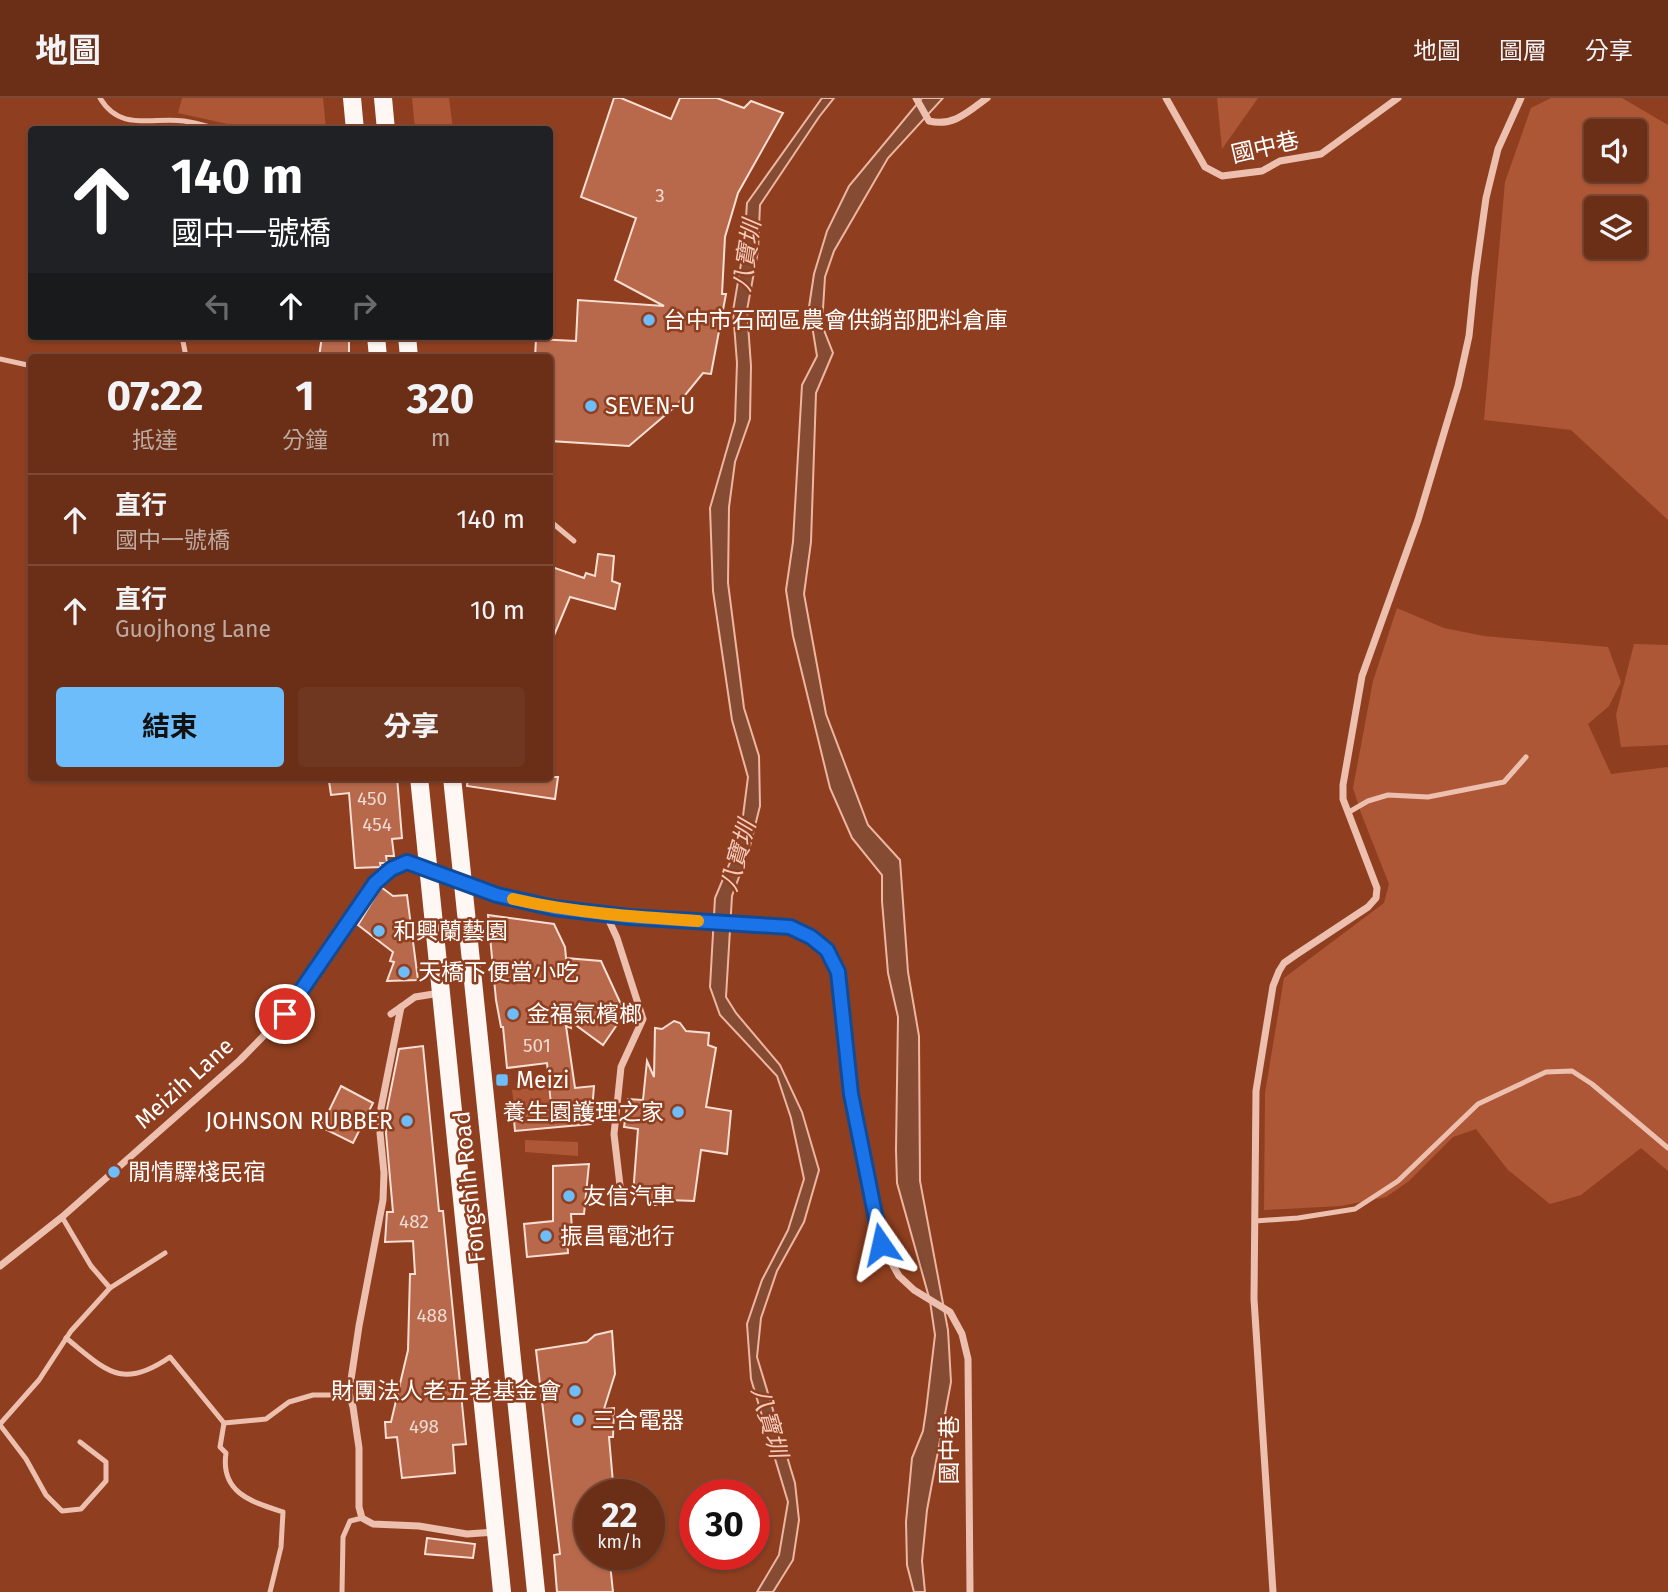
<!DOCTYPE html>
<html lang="zh-TW">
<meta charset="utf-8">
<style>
:root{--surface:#6b2f17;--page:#703720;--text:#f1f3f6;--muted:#bea9a1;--line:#7e4a36;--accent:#6ebdfb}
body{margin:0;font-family:"Fira Sans","Noto Sans TC",sans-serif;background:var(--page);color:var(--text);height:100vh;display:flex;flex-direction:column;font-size:26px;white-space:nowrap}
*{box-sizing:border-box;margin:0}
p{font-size:23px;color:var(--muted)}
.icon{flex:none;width:38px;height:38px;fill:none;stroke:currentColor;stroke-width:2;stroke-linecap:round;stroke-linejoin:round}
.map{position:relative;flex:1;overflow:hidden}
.details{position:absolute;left:28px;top:256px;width:525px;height:427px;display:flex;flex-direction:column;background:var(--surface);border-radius:7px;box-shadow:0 2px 5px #0004,0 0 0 2px var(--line)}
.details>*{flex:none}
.guide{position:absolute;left:28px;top:28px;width:525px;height:214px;border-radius:7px;box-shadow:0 2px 5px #0004,0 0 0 2px var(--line);background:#202124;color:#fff;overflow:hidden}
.fabs{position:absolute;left:1584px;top:21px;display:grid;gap:14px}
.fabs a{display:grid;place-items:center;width:63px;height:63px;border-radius:7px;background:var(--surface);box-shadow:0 2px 5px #0004,0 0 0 2px var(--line);font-size:35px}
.speed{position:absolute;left:574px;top:1381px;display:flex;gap:14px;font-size:35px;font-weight:700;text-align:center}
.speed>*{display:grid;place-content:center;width:91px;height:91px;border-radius:50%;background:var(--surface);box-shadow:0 2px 5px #0004,0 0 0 2px var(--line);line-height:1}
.speed small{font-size:18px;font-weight:400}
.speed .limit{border:10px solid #d22;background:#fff;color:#111}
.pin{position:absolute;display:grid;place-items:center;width:60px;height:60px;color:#fff;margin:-30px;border:4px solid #fff;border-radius:50%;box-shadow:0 2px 7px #0007}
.me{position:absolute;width:77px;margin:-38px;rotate:349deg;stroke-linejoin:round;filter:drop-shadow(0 0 5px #0008)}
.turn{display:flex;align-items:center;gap:24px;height:147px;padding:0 28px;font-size:32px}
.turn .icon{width:91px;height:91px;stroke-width:2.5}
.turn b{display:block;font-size:49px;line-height:60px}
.lanes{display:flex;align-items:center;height:66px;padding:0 28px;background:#0003;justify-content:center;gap:35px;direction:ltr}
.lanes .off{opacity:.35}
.eta{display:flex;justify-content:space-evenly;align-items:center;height:119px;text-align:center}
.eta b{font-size:42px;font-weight:700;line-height:49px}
.cta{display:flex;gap:14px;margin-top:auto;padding:14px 28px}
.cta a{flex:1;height:80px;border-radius:7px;background:var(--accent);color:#111;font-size:28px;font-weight:700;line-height:80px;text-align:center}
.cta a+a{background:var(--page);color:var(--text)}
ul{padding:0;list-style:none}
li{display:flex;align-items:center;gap:21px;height:91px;padding:0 28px;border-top:2px solid var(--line)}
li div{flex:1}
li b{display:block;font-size:26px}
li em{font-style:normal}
header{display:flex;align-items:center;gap:42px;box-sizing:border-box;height:98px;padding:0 35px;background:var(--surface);border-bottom:2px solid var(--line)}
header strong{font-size:33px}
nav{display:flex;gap:38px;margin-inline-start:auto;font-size:24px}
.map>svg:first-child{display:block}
.green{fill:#ae5736;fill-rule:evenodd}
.water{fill:#854b33;stroke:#eeb5a1;stroke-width:2}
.building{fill:#b8694b;stroke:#f9ded3;stroke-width:2}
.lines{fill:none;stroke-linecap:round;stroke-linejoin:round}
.service{stroke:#edbfae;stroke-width:5}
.minor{stroke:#edbfae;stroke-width:7}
.primary{stroke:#fff7f4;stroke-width:18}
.route-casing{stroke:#114b97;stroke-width:18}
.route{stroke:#1a73e8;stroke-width:12}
.slow{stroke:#f59e0b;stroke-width:12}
.poi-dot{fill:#6ebdfb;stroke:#8f3f1f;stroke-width:2.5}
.labels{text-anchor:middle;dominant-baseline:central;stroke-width:5;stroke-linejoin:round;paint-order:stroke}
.number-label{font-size:19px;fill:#eddad2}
.street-label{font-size:23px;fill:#fff;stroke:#8f3f1f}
.poi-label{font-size:23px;fill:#fff;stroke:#8f3f1f;text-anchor:start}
.water-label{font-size:24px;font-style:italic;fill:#f4c9ba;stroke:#8f3f1f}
</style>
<header>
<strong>地圖</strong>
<nav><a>地圖</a><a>圖層</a><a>分享</a></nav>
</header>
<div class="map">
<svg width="1668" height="1494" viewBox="0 0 1668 1494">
<rect width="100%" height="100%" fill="#8f3f1f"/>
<g class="green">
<path d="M182,0H323L326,31H250L178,15Z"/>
<path d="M412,0H449L453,31H415Z"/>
<path d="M1217,0H1258L1222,51Z"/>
<path d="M1551,0H1622L1668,27V422L1571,332L1484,322L1505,84L1531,10ZM1634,33V72H1596V33ZM1634,110V149H1596V110Z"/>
<path d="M1397,510L1444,530L1484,538L1608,549L1621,584L1609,608L1588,626L1611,676L1668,669V1073L1641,1050L1581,1097L1550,1106L1508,1072L1476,1031L1453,1039L1409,1083L1386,1099L1341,1108L1264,1112L1265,995L1284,880L1384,805L1389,786L1361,715L1353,690L1373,583Z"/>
<path d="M1634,546L1668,547V647L1621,649L1616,617Z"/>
<path d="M548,988L550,1007L521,1010L520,1006L514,1007L512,992Z"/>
<path d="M525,1042L578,1044V1058L525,1054Z"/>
</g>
<g class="water">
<path d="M822,0H834L819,19L760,107L758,153L747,212L751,268L750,321L735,364L729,409L728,485L744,610L759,658L760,708L749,752L732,798L726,899L736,915L780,967L802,1014L819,1072L804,1124L777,1173L761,1220L757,1259L795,1385L799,1422L793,1462L773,1494H757L779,1457L788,1404L751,1281L747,1226L762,1182L788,1132L804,1081L791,1020L777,978L720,917L710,889L715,800L731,762L743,718L748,679L732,622L713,493L710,410L735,323L737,265L733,213L744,148L747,105Z"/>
<path d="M922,0H943L888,60L834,153L825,179L822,227L833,255L816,295L811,444L804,496L826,616L868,727L900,762L908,874L919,938L920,1083L948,1232L951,1284L927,1412L922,1463L925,1494H914L907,1467L906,1424L912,1360L923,1333L926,1313L935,1237L930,1203L897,1085L896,1052L898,919L888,875L882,803V777L852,740L830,690L793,538L786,492L793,444L802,287L817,258L809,209L814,176L827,133L849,88Z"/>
</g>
<g class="building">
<path d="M614,0H621L671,21L680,0H717L744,10L751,3L783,15L738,95L725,139L722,196H726L711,276L703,275L677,307L629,348L550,343V259H535L536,241L576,243L578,202L664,208L615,182L636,120L581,99Z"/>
<path d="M322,238H337V242H349V259H319Z"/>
<path d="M598,456L614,458L612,483L620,486L615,511L570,499L550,547V478L552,469L584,480L586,475L595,478Z"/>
<path d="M362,679H397L402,740L392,741L394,758H386L387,765H380L381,769L355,770L349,695L331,697L329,683Z"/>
<path d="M468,679H558L555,701L467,688Z"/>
<path d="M381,789L393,798L407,797L418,882L387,883L394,864L390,863L393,854L358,827Z"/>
<path d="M488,817L554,826L565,849L566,860L601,863L625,915L603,947L570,923L571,930L566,928L575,990L594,988L591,1026L515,1033L513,1011L551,1007L547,965L507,970L503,929H501L496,902Z"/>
<path d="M674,923L680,925L686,933L709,935L708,947L716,950L706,1009L731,1013L727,1056L701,1052L694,1103L668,1102L655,1107L645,1097H633L638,1031L624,1029L626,1016L628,1001L643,1002L647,963L654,979L655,930L662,931Z"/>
<path d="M423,948L439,1113H443L466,1346L453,1347L455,1375L402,1380L397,1339L386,1340L385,1324H391L408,1252L410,1176H415L413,1143L385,1144L387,1114H393L386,1035L387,1011L399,951Z"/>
<path d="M341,988L373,1005L353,1045L321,1029Z"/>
<path d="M589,1066L584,1116H571L572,1132L567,1133L568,1155L527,1159L524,1126L553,1123V1068Z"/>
<path d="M612,1233L615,1276L604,1311L614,1310L613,1339H609L614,1396H590V1456H609L613,1494H557L554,1457L560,1456L536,1252L587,1244L595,1237Z"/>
<path d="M427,1440L475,1446L473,1460L425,1456Z"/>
</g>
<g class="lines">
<g class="service">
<path d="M100,0C120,34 152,19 184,23C197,25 210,29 222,32"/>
<path d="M182,238L186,259"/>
<path d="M0,261L32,268"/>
<path d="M550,423L574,443"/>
<path d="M1349,714L1368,703L1388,697L1428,699L1504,684L1526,659"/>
<path d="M62,1119L91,1168L110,1190L165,1155"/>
<path d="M1255,1123L1298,1120L1355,1111L1398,1083L1478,1006L1546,974L1572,973L1592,986L1668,1050"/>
<path d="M66,1240C106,1272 121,1293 170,1259L224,1325L266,1321L289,1304L313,1297H350"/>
<path d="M224,1325L220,1349L226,1355C220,1395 252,1404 283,1414L281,1449L270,1494"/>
<path d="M0,1326L39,1282L71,1233L110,1190"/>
<path d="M0,1327L26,1361L46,1397L62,1413L81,1411L106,1383V1364L80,1344"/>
<path d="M342,1494L343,1439L350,1423L362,1420"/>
</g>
<g class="minor">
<path d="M916,0L929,23C953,29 968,14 987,0"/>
<path d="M1166,0L1205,69L1222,78L1262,73L1280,63L1321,56L1398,0"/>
<path d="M606,816L617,840L643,921L621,969L614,1036L621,1096"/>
<path d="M440,895L415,899L401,909L381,1010L380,1035L384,1075L383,1102L359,1228L349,1295L353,1309L359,1350V1409L362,1420L373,1426L419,1428L467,1436L496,1434"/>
<path d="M391,916L401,909"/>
<path d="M0,1168L62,1119L240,962L285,916L375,785L392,771L407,764C437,773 466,788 497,797C585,823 698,824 790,829L811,839L826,852L838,874L851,996L881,1146L899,1178L914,1192L950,1214L962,1236L968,1261L970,1494"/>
<path d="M1273,1494L1254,1201L1256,993L1273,888L1279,873L1284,865L1297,856L1368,809L1376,800L1377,790L1343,701V687L1362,578L1418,422L1458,288L1469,238L1475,179L1486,100L1498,51L1521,0"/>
</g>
<g class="primary">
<path d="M352,0L355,32"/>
<path d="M383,0L386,32"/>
<path d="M376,238L378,259"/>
<path d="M407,238L409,259"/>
<path d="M419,679L502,1494"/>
<path d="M452,679L536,1494"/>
</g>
</g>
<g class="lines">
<g class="route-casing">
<path id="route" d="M285,916L375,785L391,771L407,764L497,797L554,810L629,819L790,829L811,839L827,852L838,874L851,996L881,1146"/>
</g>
<use href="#route" class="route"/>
<path class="slow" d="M513,801C574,815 636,819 698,823"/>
</g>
<g class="poi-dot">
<circle cx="649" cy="222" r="7"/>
<circle cx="591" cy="308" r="7"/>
<circle cx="379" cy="833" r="7"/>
<circle cx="404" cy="874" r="7"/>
<circle cx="513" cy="916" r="7"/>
<rect x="495" y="975" width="14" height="14" rx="3.5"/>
<circle cx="678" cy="1014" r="7"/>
<circle cx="407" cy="1023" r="7"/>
<circle cx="114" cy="1074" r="7"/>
<circle cx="569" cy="1098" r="7"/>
<circle cx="546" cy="1138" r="7"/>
<circle cx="575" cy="1293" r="7"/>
<circle cx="578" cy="1322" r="7"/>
</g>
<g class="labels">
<g class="number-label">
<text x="660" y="97">3</text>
<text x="372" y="700">450</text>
<text x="377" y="726">454</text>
<text x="537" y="947">501</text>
<text x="414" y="1123">482</text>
<text x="432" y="1217">488</text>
<text x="424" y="1328">498</text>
</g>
<g class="street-label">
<text transform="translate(1265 49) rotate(-13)">國中巷</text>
<text transform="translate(184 985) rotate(-42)">Meizih Lane</text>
<text transform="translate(469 1089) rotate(-96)">Fongshih Road</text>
<text transform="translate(949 1352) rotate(-90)">國中巷</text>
</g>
<g class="poi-label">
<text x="663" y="222">台中市石岡區農會供銷部肥料倉庫</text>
<text x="605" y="308">SEVEN-U</text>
<text x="393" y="833">和興蘭藝園</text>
<text x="418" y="874">天橋下便當小吃</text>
<text x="527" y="916">金福氣檳榔</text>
<text x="516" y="982">Meizi</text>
<text x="664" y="1014" text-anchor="end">養生園護理之家</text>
<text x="393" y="1023" text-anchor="end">JOHNSON RUBBER</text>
<text x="128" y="1074">閒情驛棧民宿</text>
<text x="583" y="1098">友信汽車</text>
<text x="560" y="1138">振昌電池行</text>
<text x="561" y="1293" text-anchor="end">財團法人老五老基金會</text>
<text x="592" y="1322">三合電器</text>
</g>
<g class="water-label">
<text transform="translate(747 158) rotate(-81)">八寶圳</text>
<text transform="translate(738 758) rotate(-74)">八寶圳</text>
<text transform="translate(769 1324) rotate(74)">八寶圳</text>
</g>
</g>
</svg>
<div class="fabs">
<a><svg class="icon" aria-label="sound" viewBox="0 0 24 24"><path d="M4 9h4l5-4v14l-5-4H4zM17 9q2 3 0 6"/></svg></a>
<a><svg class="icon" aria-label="layers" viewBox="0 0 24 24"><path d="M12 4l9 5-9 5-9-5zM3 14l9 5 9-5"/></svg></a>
</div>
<div class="speed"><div>22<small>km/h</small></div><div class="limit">30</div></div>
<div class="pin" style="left:285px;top:916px;background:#d93025"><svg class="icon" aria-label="arrive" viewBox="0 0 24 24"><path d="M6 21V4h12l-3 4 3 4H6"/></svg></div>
<svg class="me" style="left:881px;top:1146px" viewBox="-20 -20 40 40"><path d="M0-17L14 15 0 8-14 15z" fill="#1a73e8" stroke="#fff" stroke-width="4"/></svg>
<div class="guide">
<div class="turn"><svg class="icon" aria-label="ahead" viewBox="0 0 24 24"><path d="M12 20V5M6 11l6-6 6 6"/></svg><div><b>140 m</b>國中一號橋</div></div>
<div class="lanes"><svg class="icon off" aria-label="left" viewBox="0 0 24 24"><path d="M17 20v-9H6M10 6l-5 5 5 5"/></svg><svg class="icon" aria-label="ahead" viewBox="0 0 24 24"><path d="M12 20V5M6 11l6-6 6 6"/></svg><svg class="icon off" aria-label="right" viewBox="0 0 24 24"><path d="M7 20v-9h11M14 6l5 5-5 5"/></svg></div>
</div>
<section class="details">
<div class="eta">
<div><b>07:22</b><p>抵達</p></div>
<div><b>1</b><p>分鐘</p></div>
<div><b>320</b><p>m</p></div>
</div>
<ul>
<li><svg class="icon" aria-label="ahead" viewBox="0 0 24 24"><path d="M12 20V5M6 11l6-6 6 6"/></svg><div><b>直行</b><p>國中一號橋</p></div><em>140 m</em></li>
<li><svg class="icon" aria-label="ahead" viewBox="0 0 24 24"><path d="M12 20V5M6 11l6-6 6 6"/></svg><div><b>直行</b><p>Guojhong Lane</p></div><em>10 m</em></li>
</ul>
<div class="cta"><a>結束</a><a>分享</a></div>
</section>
</div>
